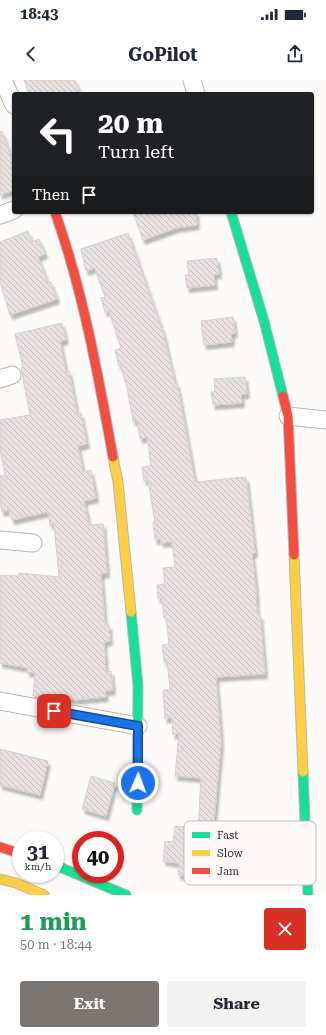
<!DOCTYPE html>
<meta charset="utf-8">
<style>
:root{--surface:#fff;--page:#f2f2f3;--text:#1f2937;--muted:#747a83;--accent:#7c7672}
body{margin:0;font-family:"Roboto Serif",serif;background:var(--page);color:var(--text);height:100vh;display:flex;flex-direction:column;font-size:15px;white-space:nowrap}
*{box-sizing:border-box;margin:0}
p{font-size:13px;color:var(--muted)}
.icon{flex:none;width:22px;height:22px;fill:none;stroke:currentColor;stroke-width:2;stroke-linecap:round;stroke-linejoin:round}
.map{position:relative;height:815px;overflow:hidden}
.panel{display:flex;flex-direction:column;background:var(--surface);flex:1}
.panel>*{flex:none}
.banner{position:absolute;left:12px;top:12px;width:302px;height:122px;border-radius:4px;box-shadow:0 1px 3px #0004;background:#202124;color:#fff;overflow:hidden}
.speed{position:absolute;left:12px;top:751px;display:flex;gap:8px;font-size:20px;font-weight:700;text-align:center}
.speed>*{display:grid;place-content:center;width:52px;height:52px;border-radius:50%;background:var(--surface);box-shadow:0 1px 3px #0004;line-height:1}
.speed small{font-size:10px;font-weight:400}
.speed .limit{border:6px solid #d22;background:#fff;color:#111}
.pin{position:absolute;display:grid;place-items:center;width:34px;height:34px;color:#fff;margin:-17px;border-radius:8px;box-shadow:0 2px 6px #0006}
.me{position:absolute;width:44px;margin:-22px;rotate:2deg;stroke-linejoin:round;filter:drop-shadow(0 0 3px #0008)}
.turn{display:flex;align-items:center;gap:14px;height:84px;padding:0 20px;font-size:18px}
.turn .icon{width:52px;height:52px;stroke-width:2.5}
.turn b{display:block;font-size:28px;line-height:34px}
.then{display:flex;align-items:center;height:38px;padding:0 20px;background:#0003;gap:8px;font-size:15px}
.round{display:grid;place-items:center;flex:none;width:42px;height:42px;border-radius:4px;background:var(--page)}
.head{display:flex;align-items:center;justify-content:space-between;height:68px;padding:0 20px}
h1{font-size:24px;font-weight:700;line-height:30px;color:#1e9e55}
.action{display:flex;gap:8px;margin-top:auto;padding:8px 20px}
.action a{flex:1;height:46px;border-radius:4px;background:var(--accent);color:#fff;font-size:16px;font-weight:700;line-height:46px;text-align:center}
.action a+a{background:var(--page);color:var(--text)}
.status{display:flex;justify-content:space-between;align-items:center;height:28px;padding:0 20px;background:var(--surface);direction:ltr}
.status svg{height:11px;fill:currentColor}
header{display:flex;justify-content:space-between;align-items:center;height:52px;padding:0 20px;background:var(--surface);font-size:18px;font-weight:700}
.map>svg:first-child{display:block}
.building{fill:url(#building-back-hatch);stroke:#d6d0ce;filter:url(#shadow)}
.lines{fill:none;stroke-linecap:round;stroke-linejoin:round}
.street-casing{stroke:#bab5b2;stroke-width:19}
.fast-casing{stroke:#bab5b2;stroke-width:11}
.slow-casing{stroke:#bab5b2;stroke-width:11}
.jam-casing{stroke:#bab5b2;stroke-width:11}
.street{stroke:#fffefe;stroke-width:17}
.fast{stroke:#16e098;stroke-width:9}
.slow{stroke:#ffcf43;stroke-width:9}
.jam{stroke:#f24e42;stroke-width:9}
.route-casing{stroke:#114b97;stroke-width:10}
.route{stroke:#1a73e8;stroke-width:7}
.key{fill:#fffaf7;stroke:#c3bdb9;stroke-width:1}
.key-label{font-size:11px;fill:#372e29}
</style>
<div class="status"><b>18:43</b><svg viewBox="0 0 49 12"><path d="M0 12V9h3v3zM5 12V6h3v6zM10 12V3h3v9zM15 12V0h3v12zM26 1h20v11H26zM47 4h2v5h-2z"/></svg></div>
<header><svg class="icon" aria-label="back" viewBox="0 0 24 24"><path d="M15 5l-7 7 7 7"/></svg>GoPilot<svg class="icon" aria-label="share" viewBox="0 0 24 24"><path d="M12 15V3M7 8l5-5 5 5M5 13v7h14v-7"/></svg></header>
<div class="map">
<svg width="326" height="815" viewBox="0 0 326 815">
<defs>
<pattern id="building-back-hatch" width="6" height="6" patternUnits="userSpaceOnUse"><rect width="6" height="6" fill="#e8e1df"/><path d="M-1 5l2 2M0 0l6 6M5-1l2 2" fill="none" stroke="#c8c1bf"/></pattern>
<filter id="shadow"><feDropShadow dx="2.5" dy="4.5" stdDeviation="1" flood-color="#0004"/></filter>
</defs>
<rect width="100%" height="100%" fill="#fdfbf9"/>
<g class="building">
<path d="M24,0H75L80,14H29Z"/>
<path d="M2,51L14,86V110L0,115V52Z"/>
<path d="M133,132H196L197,145L176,148L143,160Z"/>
<path d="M28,151L32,162L39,159L45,174L38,177L48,203L51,202L57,219L10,235L0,202V162Z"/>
<path d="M128,153L163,252L175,304L177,303L195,402L246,397L255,473L252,474L256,510L257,535H260L265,594L216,597L221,662L209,798L178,795L179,783L163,781L165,761L173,762L175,746L198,748L201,698L175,696L179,654L173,655L172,638L165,639L163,610L170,609L167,581L164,582L162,565L169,564L166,537L164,538L162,518L158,519L157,505L165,504L163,488L175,487L172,462L161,463V459L155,460L153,442H155L148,400L144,401L142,387L151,386L147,357L140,359L137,340L133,341L126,301L125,302L121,285L119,286L115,270L121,268L109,231L105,232L101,218L105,217L95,188L86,191L81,169Z"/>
<path d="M217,178L219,194H214L215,205L187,208L185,195H189L187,181Z"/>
<path d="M233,237L235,253L231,254L232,262L204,265L201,241Z"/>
<path d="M62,243L66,260L60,261L66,292L69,291L77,334L81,333L87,364L78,366L83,392L91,390L96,418L84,421L89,445L103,444L107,493L101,494L105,545H109L110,561L104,562L106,592L111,591L113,610L105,611L106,617L74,620V619L33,616L35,593L27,592L28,588L0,583V495L19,496V493L59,497L54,444L50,445L48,432L12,440L9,430L2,432L0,422V396L5,395L0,369V340L30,335L21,288L23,287L15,254Z"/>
<path d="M245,297L247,314H241L242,323L213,325L211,312H215L214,299Z"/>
<path d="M0,669L48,681L40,715L0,705Z"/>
<path d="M91,696L115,703L106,736L82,729Z"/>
</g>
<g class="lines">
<g class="street-casing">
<g id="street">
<path d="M3,0L14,25"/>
<path d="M192,0L196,14"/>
<path d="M0,135L14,130"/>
<path d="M0,299L12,295"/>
<path d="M288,336L326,340"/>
<path d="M0,460L33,463"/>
<path d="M0,621L138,646"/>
</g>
</g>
<g class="fast-casing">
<g id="fast">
<path d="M231,132L264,241L283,316"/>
<path d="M131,532L138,606L137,730"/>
<path d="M303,692L308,815"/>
<path d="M55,785L126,815"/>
</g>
</g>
<g class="slow-casing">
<g id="slow">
<path d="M113,377L118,402L131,532"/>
<path d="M294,475L303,692"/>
<path d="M0,799L16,803L44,815"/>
</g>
</g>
<g class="jam-casing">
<g id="jam">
<path d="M55,132C83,211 98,294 113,377"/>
<path d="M283,316L288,336L294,475"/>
<path d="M0,767L21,774"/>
</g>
</g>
<use href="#street" class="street"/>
<use href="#fast" class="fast"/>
<use href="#slow" class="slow"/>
<use href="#jam" class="jam"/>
</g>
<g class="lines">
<g class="route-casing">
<path id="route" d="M54,631L138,646V703"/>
</g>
<use href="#route" class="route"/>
</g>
<rect x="184" y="741" width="132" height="64" rx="6" class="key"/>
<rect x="192" y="752" width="18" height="6" fill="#16e098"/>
<rect x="192" y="770" width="18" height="6" fill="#ffcf43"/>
<rect x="192" y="788" width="18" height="6" fill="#f24e42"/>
<g class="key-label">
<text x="217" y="759">Fast</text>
<text x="217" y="777">Slow</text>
<text x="217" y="795">Jam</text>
</g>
</svg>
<div class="speed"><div>31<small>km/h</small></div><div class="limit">40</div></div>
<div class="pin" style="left:54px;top:631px;background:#d93025"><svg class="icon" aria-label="arrive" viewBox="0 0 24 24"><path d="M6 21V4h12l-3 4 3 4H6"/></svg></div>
<svg class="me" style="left:138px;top:703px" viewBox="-20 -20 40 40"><circle r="17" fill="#1a73e8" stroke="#fff" stroke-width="3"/><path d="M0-11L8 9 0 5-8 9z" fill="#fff"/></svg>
<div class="banner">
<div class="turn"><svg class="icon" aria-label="left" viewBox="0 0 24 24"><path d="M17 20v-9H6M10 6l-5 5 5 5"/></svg><div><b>20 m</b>Turn left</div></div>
<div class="then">Then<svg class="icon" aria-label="arrive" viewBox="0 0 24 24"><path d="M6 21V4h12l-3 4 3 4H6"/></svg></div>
</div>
</div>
<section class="panel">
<div class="head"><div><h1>1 min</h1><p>50 m · 18:44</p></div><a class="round" style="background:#d93025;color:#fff"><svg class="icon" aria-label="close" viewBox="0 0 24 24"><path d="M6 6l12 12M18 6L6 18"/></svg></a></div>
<div class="action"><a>Exit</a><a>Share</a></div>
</section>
